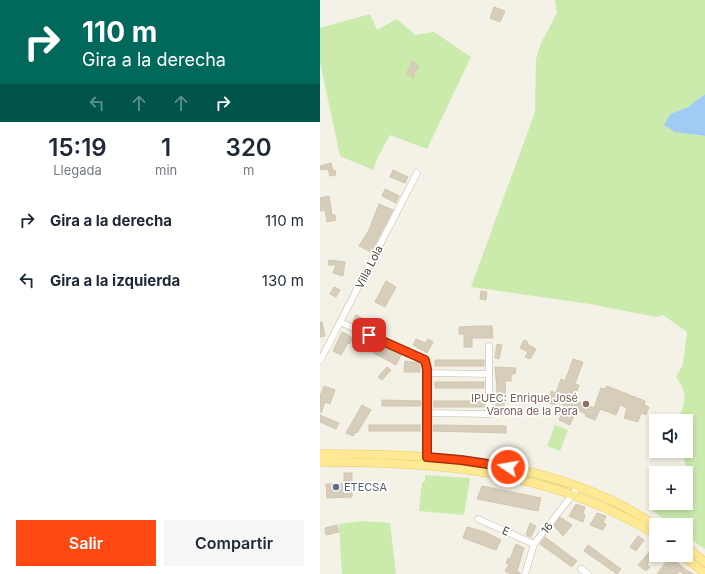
<!DOCTYPE html>
<html lang="es">
<meta charset="utf-8">
<style>
:root{--surface:#fff;--page:#f6f6f7;--text:#1f2937;--muted:#747a83;--accent:#ff4812}
body{margin:0;font-family:Inter,sans-serif;background:var(--page);color:var(--text);height:100vh;display:flex;flex-direction:column;font-size:15px;white-space:nowrap}
*{box-sizing:border-box;margin:0}
p{font-size:13px;color:var(--muted)}
.icon{flex:none;width:22px;height:22px;fill:none;stroke:currentColor;stroke-width:2;stroke-linecap:round;stroke-linejoin:round}
.map{position:relative;flex:1;overflow:hidden}
.side{display:flex;flex-direction:column;background:var(--surface);width:320px}
.side>*{flex:none}
.banner{background:#00695c;color:#fff;overflow:hidden}
.tools{position:absolute;left:329px;top:414px;display:grid;gap:8px}
.tools a{display:grid;place-items:center;width:44px;height:44px;border-radius:0px;background:var(--surface);box-shadow:0 2px 6px #0003;font-size:20px}
.pin{position:absolute;display:grid;place-items:center;width:34px;height:34px;color:#fff;margin:-17px;border-radius:8px;box-shadow:0 2px 6px #0006}
.me{position:absolute;width:44px;margin:-22px;rotate:282deg;stroke-linejoin:round;filter:drop-shadow(0 0 3px #0008)}
.turn{display:flex;align-items:center;gap:14px;height:84px;padding:0 16px;font-size:18px}
.turn .icon{width:52px;height:52px;stroke-width:2.5}
.turn b{display:block;font-size:28px;line-height:34px}
.lanes{display:flex;align-items:center;height:38px;padding:0 16px;background:#0003;justify-content:center;gap:20px;direction:ltr}
.lanes .off{opacity:.35}
.eta{display:flex;justify-content:space-evenly;align-items:center;height:68px;text-align:center}
.eta b{font-size:24px;font-weight:600;line-height:28px}
.button{display:flex;gap:8px;margin-top:auto;padding:8px 16px}
.button a{flex:1;height:46px;border-radius:0px;background:var(--accent);color:#fff;font-size:16px;font-weight:600;line-height:46px;text-align:center}
.button a+a{background:var(--page);color:var(--text)}
ul{padding:0;list-style:none}
li{display:flex;align-items:center;gap:12px;height:60px;padding:0 16px}
li div{flex:1}
li b{display:block;font-size:15px}
li em{font-style:normal}
main{display:flex;flex:1;min-height:0}
.map>svg:first-child{display:block}
.green{fill:#caebac}
.water{fill:#9fcbf4}
.building{fill:#d6cebb;stroke:#d2c6ae}
.lines{fill:none;stroke-linecap:round;stroke-linejoin:round}
.minor-casing{stroke:#c0baa8;stroke-width:7}
.major-casing{stroke:#eacb5e;stroke-width:9}
.minor{stroke:#fff;stroke-width:6}
.major{stroke:#ffe994;stroke-width:8}
.route-casing{stroke:#a62f0c;stroke-width:10}
.route{stroke:#ff4812;stroke-width:7}
.education-dot{fill:#8d6e63;stroke:#fff;stroke-width:1.5}
.service-dot{fill:#5c6f8a;stroke:#fff;stroke-width:1.5}
.labels{text-anchor:middle;dominant-baseline:central;stroke-width:3.5;stroke-linejoin:round;paint-order:stroke}
.street-label{font-size:11px;fill:#474235;stroke:#fff}
.education-label{font-size:11px;fill:#785e54;stroke:#fff;text-anchor:end}
.service-label{font-size:11px;fill:#4e5e75;stroke:#fff;text-anchor:start}
</style>
<main>
<section class="side">
<div class="banner">
<div class="turn"><svg class="icon" aria-label="right" viewBox="0 0 24 24"><path d="M7 20v-9h11M14 6l5 5-5 5"/></svg><div><b>110 m</b>Gira a la derecha</div></div>
<div class="lanes"><svg class="icon off" aria-label="left" viewBox="0 0 24 24"><path d="M17 20v-9H6M10 6l-5 5 5 5"/></svg><svg class="icon off" aria-label="ahead" viewBox="0 0 24 24"><path d="M12 20V5M6 11l6-6 6 6"/></svg><svg class="icon off" aria-label="ahead" viewBox="0 0 24 24"><path d="M12 20V5M6 11l6-6 6 6"/></svg><svg class="icon" aria-label="right" viewBox="0 0 24 24"><path d="M7 20v-9h11M14 6l5 5-5 5"/></svg></div>
</div>
<div class="eta">
<div><b>15:19</b><p>Llegada</p></div>
<div><b>1</b><p>min</p></div>
<div><b>320</b><p>m</p></div>
</div>
<ul>
<li><svg class="icon" aria-label="right" viewBox="0 0 24 24"><path d="M7 20v-9h11M14 6l5 5-5 5"/></svg><div><b>Gira a la derecha</b></div><em>110 m</em></li>
<li><svg class="icon" aria-label="left" viewBox="0 0 24 24"><path d="M17 20v-9H6M10 6l-5 5 5 5"/></svg><div><b>Gira a la izquierda</b></div><em>130 m</em></li>
</ul>
<div class="button"><a>Salir</a><a>Compartir</a></div>
</section>
<div class="map">
<svg width="385" height="574" viewBox="0 0 385 574">
<rect width="100%" height="100%" fill="#f4f1e6"/>
<g class="green">
<path d="M235,0H385V94L368,107L350,114L375,135L385,136V549L366,536V525H350L332,510L333,504L336,501V503H366V473H363L366,469L363,451H366V438L369,428L366,427V421H358C365,401 369,395 356,377L363,364L367,332L343,315L336,317L270,304L151,287L215,112L216,59L221,43L237,13Z"/>
<path d="M50,14L57,30L77,19L95,35L114,32L151,57L107,149L70,135L58,157L53,170L20,156L0,62V28Z"/>
<path d="M235,425L248,430L240,451L227,446Z"/>
<path d="M47,457L95,459L162,466L248,486V488L190,473L142,465L47,459Z"/>
<path d="M105,475L150,478L144,515L99,511L102,482L105,481Z"/>
<path d="M44,521L70,523L76,574H22L19,524Z"/>
</g>
<path class="water" d="M385,94V136L355,132L344,125L350,114L368,107Z"/>
<g class="building">
<path d="M174,7L185,11L180,22L170,18Z"/>
<path d="M93,61L99,67L93,74L95,75L93,78L86,74Z"/>
<path d="M11,163L13,171L15,170L16,175L10,176L8,169L1,170L0,166Z"/>
<path d="M73,170L88,177L85,183L70,177Z"/>
<path d="M65,189L79,196L76,203L62,196Z"/>
<path d="M9,196L12,215H15L16,220L7,222L5,210L0,211V198Z"/>
<path d="M59,204L73,210L51,252L39,246L49,230Z"/>
<path d="M9,260L25,262L23,276L13,273L16,265H8Z"/>
<path d="M66,281L76,287L65,307L55,302Z"/>
<path d="M14,287L20,290L16,297L10,294Z"/>
<path d="M161,291L167,292L166,300L160,299Z"/>
<path d="M36,315L46,320L43,326L33,321Z"/>
<path d="M0,322H2L5,336L0,337Z"/>
<path d="M156,326H172L173,338H152V347H144V334H139V327Z"/>
<path d="M22,332L33,338L30,344L28,343L21,355L13,351Z"/>
<path d="M47,339L81,355L76,365L43,347Z"/>
<path d="M96,339L106,343L108,339L113,342L107,353L93,345Z"/>
<path d="M204,340L208,342L207,344L216,349L210,359L205,357L208,352L200,348Z"/>
<path d="M177,344L182,345L179,359L175,358Z"/>
<path d="M253,359L263,362L255,384L259,385L254,400L274,408L281,388L285,389L287,386L325,401L324,405L329,407L326,415L321,413L318,422L304,418L307,408L300,405L296,415L280,409L275,420L265,416L266,414L256,410L250,425L239,420L245,406L237,402L235,405L227,402L231,391L236,393L241,379L245,381Z"/>
<rect x="115" y="360" width="49" height="6"/>
<path d="M85,361L100,363V372H84Z"/>
<path d="M67,367L71,370L62,380L58,377Z"/>
<path d="M175,367L196,368L195,374H191V381H185L186,399H184V410H186V416L175,415L177,388Z"/>
<rect x="115" y="382" width="49" height="6"/>
<path d="M4,386L15,390L10,404L5,402L1,413L0,396Z"/>
<path d="M62,400L101,401V406H62Z"/>
<rect x="114" y="401" width="50" height="6"/>
<path d="M42,405L51,410L37,433L36,432L33,436L26,433Z"/>
<path d="M0,415L19,423L16,429L0,422Z"/>
<rect x="49" y="425" width="51" height="6"/>
<path d="M113,425L186,426V433L113,431Z"/>
<path d="M24,473H32V497L7,498L6,484H24Z"/>
<path d="M162,486L221,498L218,511L157,499Z"/>
<path d="M256,504L265,507L263,514L265,515L263,522L249,516Z"/>
<path d="M277,513L286,516L283,523L286,524L283,530L270,525Z"/>
<path d="M240,517L252,525L243,536L234,526Z"/>
<path d="M210,523L216,526L211,537L206,535Z"/>
<path d="M17,525L19,532L6,535L5,528Z"/>
<path d="M147,527L165,532L181,540L176,550L143,538Z"/>
<path d="M318,536L324,540L316,551L310,547Z"/>
<path d="M225,537L257,561L252,567L220,544Z"/>
<path d="M196,544L204,548L197,571L201,574H191L185,571L189,564L186,563L188,558L190,559Z"/>
<path d="M268,545L301,569L297,574L264,551Z"/>
<path d="M332,549L336,553L327,564L330,567L326,571L318,565Z"/>
<path d="M352,558L366,570L374,574H363L360,571L357,574H337L347,561L349,562Z"/>
</g>
<g class="lines">
<g class="minor-casing">
<g id="minor">
<path d="M20,322L105,360L107,369V457"/>
<path d="M0,361L97,173"/>
<path d="M107,373L169,374"/>
<path d="M107,413L169,414V346"/>
<path d="M158,519L214,544"/>
<path d="M261,569L268,574"/>
<path d="M205,574L214,544L253,494L258,486"/>
</g>
</g>
<g class="major-casing">
<g id="major">
<path d="M0,454C115,454 238,459 336,526"/>
<path d="M0,462C98,462 195,467 285,508C302,516 321,524 336,535"/>
<path d="M366,547L385,562"/>
<path d="M362,555L385,573"/>
</g>
</g>
<use href="#minor" class="minor"/>
<use href="#major" class="major"/>
</g>
<g class="lines">
<g class="route-casing">
<path id="route" d="M49,335L105,360L107,369V457L141,460L188,467"/>
</g>
<use href="#route" class="route"/>
</g>
<circle class="education-dot" cx="266" cy="404" r="4"/>
<circle class="service-dot" cx="16" cy="487" r="4"/>
<g class="labels">
<g class="street-label">
<text transform="translate(49 267) rotate(-63)">Villa Lola</text>
<text transform="translate(227 528) rotate(-51)">16</text>
<text transform="translate(186 531) rotate(24)">E</text>
</g>
<g class="education-label">
<text x="258" y="398">IPUEC: Enrique José<tspan x="258" dy="13">Varona de la Pera</tspan></text>
</g>
<g class="service-label">
<text x="24" y="487">ETECSA</text>
</g>
</g>
</svg>
<div class="tools">
<a><svg class="icon" aria-label="sound" viewBox="0 0 24 24"><path d="M4 9h4l5-4v14l-5-4H4zM17 9q2 3 0 6"/></svg></a>
<a>+</a>
<a>−</a>
</div>
<div class="pin" style="left:49px;top:335px;background:#d93025"><svg class="icon" aria-label="arrive" viewBox="0 0 24 24"><path d="M6 21V4h12l-3 4 3 4H6"/></svg></div>
<svg class="me" style="left:188px;top:467px" viewBox="-20 -20 40 40"><circle r="17" fill="#ff4812" stroke="#fff" stroke-width="3"/><path d="M0-11L8 9 0 5-8 9z" fill="#fff"/></svg>
</div>
</main>
